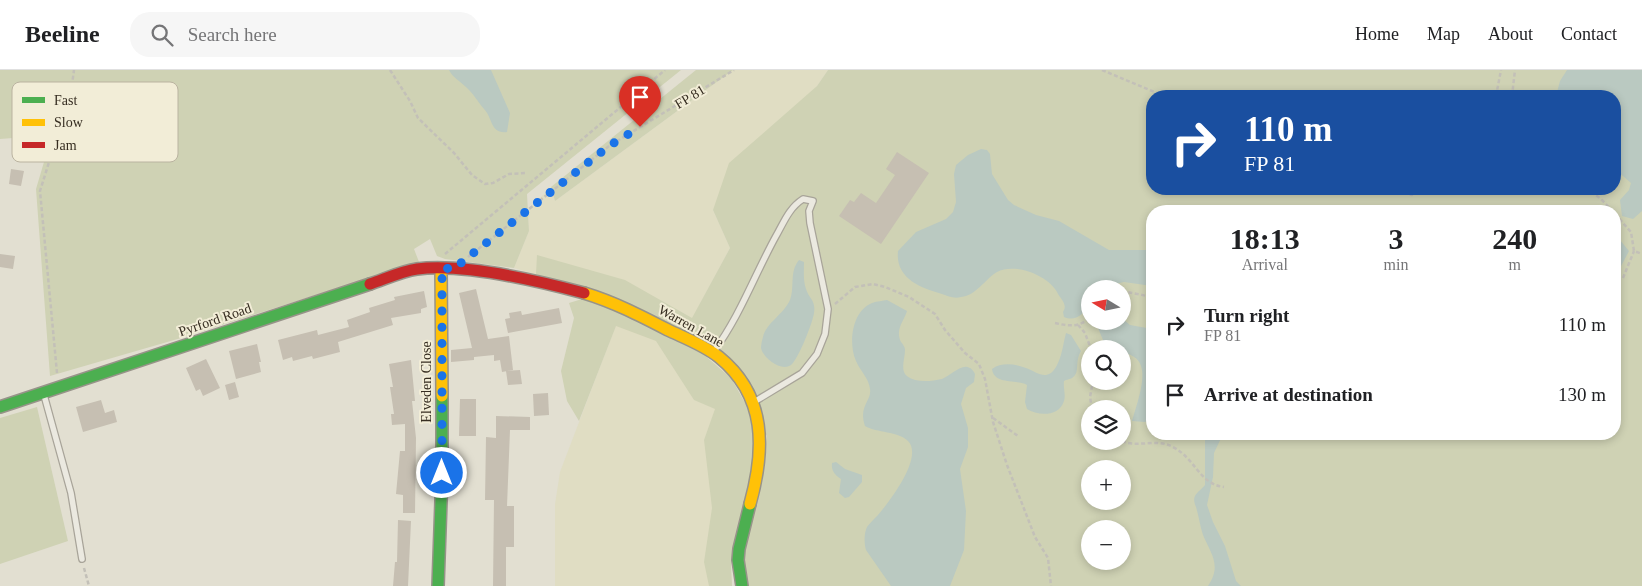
<!DOCTYPE html>
<meta charset="utf-8">
<style>
:root{--surface:#fff;--page:#f6f6f6;--text:#202124;--muted:#757577;--line:#e0e0e0}
body{margin:0;font-family:"Times New Roman",serif;background:var(--page);color:var(--text);height:100vh;display:flex;flex-direction:column;font-size:19px;white-space:nowrap}
*{box-sizing:border-box;margin:0}
p{font-size:16px;color:var(--muted)}
.icon{flex:none;width:28px;height:28px;fill:none;stroke:currentColor;stroke-width:2;stroke-linecap:round;stroke-linejoin:round}
.map{position:relative;flex:1;overflow:hidden}
.drawer{position:absolute;left:1146px;top:135px;width:475px;height:235px;display:flex;flex-direction:column;background:var(--surface);border-radius:20px;box-shadow:0 2px 8px #0003}
.drawer>*{flex:none}
.banner{position:absolute;left:1146px;top:20px;width:475px;height:105px;border-radius:20px;box-shadow:0 2px 8px #0003;background:#1a4fa0;color:#fff;overflow:hidden}
.needle{width:32px;rotate:280deg}
.fabs{position:absolute;left:1081px;top:210px;display:grid;gap:10px}
.fabs a{display:grid;place-items:center;width:50px;height:50px;border-radius:50%;background:var(--surface);box-shadow:0 2px 8px #0003;font-size:25px}
.pin{position:absolute;display:grid;place-items:center;width:42px;height:42px;color:#fff;margin:-51px -21px;border-radius:50% 50% 50% 0;rotate:-45deg;box-shadow:0 0 5px #0007}
.pin .icon{rotate:45deg}
.me{position:absolute;width:55px;margin:-28px;rotate:0deg;stroke-linejoin:round;filter:drop-shadow(0 0 4px #0008)}
.turn{display:flex;align-items:center;gap:18px;height:105px;padding:0 15px;font-size:22px}
.turn .icon{width:65px;height:65px;stroke-width:2.5}
.turn b{display:block;font-size:35px;line-height:42px}
.eta{display:flex;justify-content:space-evenly;align-items:center;height:85px;text-align:center}
.eta b{font-size:30px;font-weight:700;line-height:35px}
ul{padding:0;list-style:none}
li{display:flex;align-items:center;gap:15px;height:70px;padding:0 15px}
li div{flex:1}
li b{display:block;font-size:19px}
li em{font-style:normal}
header{display:flex;align-items:center;gap:30px;box-sizing:border-box;height:70px;padding:0 25px;background:var(--surface);border-bottom:1px solid var(--line)}
header strong{font-size:24px}
nav{display:flex;gap:28px;margin-inline-start:auto;font-size:18px}
.search{width:350px;height:45px;background:var(--page);display:flex;align-items:center;gap:12px;box-sizing:border-box;padding:0 18px;border-radius:20px;color:var(--muted);font-size:19px}
.map>svg:first-child{display:block}
.farmland{fill:#e0ddc3}
.green{fill:#cfd2b4;fill-rule:evenodd}
.water{fill:#bac9c1}
.building{fill:#c6bfb2}
.lines{fill:none;stroke-linecap:round;stroke-linejoin:round}
.lane-casing{stroke:#a8a499;stroke-width:8}
.fast-casing{stroke:#979389;stroke-width:14}
.slow-casing{stroke:#979389;stroke-width:14}
.jam-casing{stroke:#979389;stroke-width:14}
.path{stroke:#c3c0b8;stroke-width:2.5;stroke-dasharray:4 2.5;stroke-linecap:butt}
.lane{stroke:#ebe9e0;stroke-width:5.5}
.fast{stroke:#4caf50;stroke-width:11}
.slow{stroke:#ffc107;stroke-width:11}
.jam{stroke:#c62828;stroke-width:11}
.route{stroke:#1a73e8;stroke-width:9;stroke-dasharray:0 16.2}
.labels{text-anchor:middle;dominant-baseline:central;stroke-width:4;stroke-linejoin:round;paint-order:stroke}
.street-label{font-size:14px;fill:#362d21;stroke:#f2edd7}
.key{fill:#f2edd7;stroke:#bab3a0;stroke-width:1}
.key-label{font-size:14px;fill:#362d21}
</style>
<header>
<strong>Beeline</strong>
<div class="search"><svg class="icon" aria-label="search" viewBox="0 0 24 24"><circle cx="10" cy="10" r="6"/><path d="M15 15l6 6"/></svg>Search here</div>
<nav><a>Home</a><a>Map</a><a>About</a><a>Contact</a></nav>
</header>
<div class="map">
<svg width="1642" height="516" viewBox="0 0 1642 516">
<rect width="100%" height="100%" fill="#e2dfd1"/>
<g class="farmland">
<path d="M733,0H828L817,16L713,140L730,178L685,262L595,221L514,198L529,161L528,140L551,117L555,131Z"/>
<path d="M621,242L717,295L732,516H555V434L560,402Z"/>
</g>
<g class="green">
<path d="M0,0H681L527,124L529,161L514,198L445,189L437,186L430,169L414,179L419,192L181,268L50,306L36,119L52,65L0,69Z"/>
<path d="M696,0H733L555,131L551,117Z"/>
<path d="M828,0H1642V516H747L743,494L767,366L726,285L536,204L537,185L625,210L692,248L730,178L713,140L729,93L817,16ZM1152,26H1615V119H1152ZM1152,141H1615V364H1152ZM1090,219H1122V251H1090ZM1090,279H1122V311H1090ZM1090,339H1122V371H1090ZM1090,399H1122V431H1090ZM1090,459H1122V491H1090Z"/>
<path d="M582,229L621,242L703,284L731,308L752,345L756,386L731,494L732,516H709L704,492L712,438L704,370L715,339L694,330L656,271L616,256L579,351L567,331L561,301L574,248L569,233Z"/>
<path d="M37,337L68,471L0,494V348Z"/>
</g>
<g class="water">
<path d="M449,0H491L510,43L507,62C490,64 493,48 484,39C478,32 473,23 466,17C460,11 453,8 449,0Z"/>
<path d="M1567,0H1642V141L1633,149L1622,146L1620,130L1629,120L1631,113L1615,99V26H1556L1560,11Z"/>
<path d="M981,79L987,80L990,84L992,104L1008,130L1014,135L1036,145L1059,151L1109,180H1152V216L1124,212L1115,214L1109,219H1090V236C1082,244 1076,252 1064,247L1063,242C1068,234 1061,230 1057,222C1048,206 1015,192 997,202C984,210 977,225 961,227C954,229 948,226 942,224C920,218 895,208 898,181L916,162L946,149L953,142L956,132L954,104L956,95L968,85Z"/>
<path d="M1615,164L1629,181L1619,200L1615,199Z"/>
<path d="M799,190L804,192C804,201 803,211 806,219C809,229 816,230 814,243C813,252 798,290 791,295C781,302 763,288 761,278C761,275 762,270 763,267C766,253 783,245 790,230C795,217 789,202 799,190Z"/>
<path d="M887,230L907,241C904,251 896,258 900,270C902,274 905,276 905,280C905,288 901,297 905,304C907,307 912,309 915,310C924,312 933,311 942,309C953,305 966,287 975,304L974,312L966,318L961,334L968,358V377L960,399L966,441L964,480L950,516H891L866,480C864,473 864,463 867,457C870,453 874,449 878,445C889,432 924,387 908,371C898,361 877,363 865,356C858,336 872,331 870,319C869,308 860,301 856,291C848,273 852,241 872,233C877,231 883,231 887,230Z"/>
<path d="M1123,249L1130,255L1152,259V347L1145,352L1132,351C1136,337 1146,310 1141,296C1139,288 1130,284 1123,282L1122,279H1109L1105,275L1096,253L1122,251Z"/>
<path d="M1066,263L1071,265L1081,281C1075,291 1079,300 1075,305C1073,309 1068,309 1064,311C1063,318 1066,325 1064,331C1059,347 1038,346 1027,339L1025,332L1027,315C1016,309 994,315 992,299C1001,292 1016,294 1026,298C1037,302 1047,312 1056,297C1062,287 1063,274 1066,263Z"/>
<path d="M1205,364H1223L1214,383L1213,407L1207,435L1213,452L1225,476L1236,511L1241,516H1208C1222,495 1211,484 1203,465C1200,456 1199,447 1196,437C1195,434 1193,430 1195,426C1197,422 1202,419 1205,415Z"/>
<path d="M836,392L845,399L862,405V412L849,427L845,428L839,423L841,409C835,405 831,401 832,393Z"/>
</g>
<g class="building">
<path d="M897,82L929,103L881,174L839,146L850,130L854,132L861,123L876,133L895,105L886,99Z"/>
<path d="M11,99L24,101L21,116L9,114Z"/>
<path d="M0,184L15,186L13,199L0,197Z"/>
<path d="M476,219L488,269L509,266L513,300L502,302L500,290L494,291V285L474,287V285V290L451,292V280L472,278L459,223Z"/>
<path d="M424,221L427,237L421,239V243L391,248L393,255L338,272L340,282L313,289L312,286L293,291L292,287L283,290L278,270L317,260L318,265L349,257L347,250L370,242L369,238L395,230L394,227Z"/>
<path d="M559,238L562,253L508,263L505,249L510,248L509,243L521,241L522,245Z"/>
<path d="M257,274L261,292H259L261,302L236,309L229,281Z"/>
<path d="M206,289L220,318L203,326L200,319L196,321L186,298Z"/>
<path d="M411,290L415,331H412L416,368L415,443H403V425L396,424L400,381H405V354L392,355L391,344H394L390,317H393L389,294Z"/>
<path d="M520,300L522,314L508,315L506,301Z"/>
<path d="M235,312L239,327L229,330L225,315Z"/>
<path d="M548,323L549,345L534,346L533,324Z"/>
<path d="M460,329H476V366H459Z"/>
<path d="M101,330L105,343L114,340L117,352L83,362L76,337Z"/>
<path d="M496,346L530,347V360H510L507,436H514V477H506V516H493L494,430H485L486,367L496,368Z"/>
<path d="M398,450L411,451L408,516H393L395,492H397Z"/>
</g>
<g class="lines">
<g class="lane-casing">
<g id="lane">
<path d="M714,281C740,246 755,204 776,166C784,152 789,138 803,129L813,131L809,141L810,153L828,239L825,264L817,284L802,303L754,332"/>
<path d="M44,325L71,423L82,489"/>
</g>
</g>
<g class="fast-casing">
<g id="fast">
<path d="M0,337L370,214"/>
<path d="M438,516L442,403V326"/>
<path d="M742,516L738,490L739,479L750,434"/>
</g>
</g>
<g class="slow-casing">
<g id="slow">
<path d="M441,198L442,326"/>
<path d="M584,223C614,232 641,246 668,260C685,268 704,275 719,287C767,326 765,380 750,434"/>
</g>
</g>
<g class="jam-casing">
<path id="jam" d="M370,214C385,209 402,201 417,199C463,193 539,211 584,223"/>
</g>
<g class="path">
<path d="M390,0L410,31L418,48L454,83L472,105L485,114L493,113L509,104L525,103"/>
<path d="M1102,0L1164,26"/>
<path d="M1496,26L1501,0"/>
<path d="M1512,26L1515,0"/>
<path d="M1391,119L1412,125L1415,119"/>
<path d="M1578,119C1594,121 1602,129 1612,141"/>
<path d="M1615,144L1631,162L1634,181L1642,184"/>
<path d="M445,184L665,0"/>
<path d="M468,187L609,76L734,0"/>
<path d="M1623,208L1634,181"/>
<path d="M1122,221L1152,227"/>
<path d="M835,234L855,217L873,214L885,217L909,227L935,244L945,260L965,283L979,294L985,309L993,352L1007,395L1035,467L1048,488L1051,516"/>
<path d="M1055,253C1068,256 1080,258 1090,247"/>
<path d="M1078,255L1085,263L1091,279"/>
<path d="M57,303L40,121L71,22L74,0"/>
<path d="M1092,339L1090,327L1093,311"/>
<path d="M993,348L1018,366"/>
<path d="M1122,371C1138,378 1157,368 1173,377C1196,389 1199,414 1224,417"/>
<path d="M84,498L89,516"/>
</g>
<use href="#lane" class="lane"/>
<use href="#fast" class="fast"/>
<use href="#slow" class="slow"/>
<use href="#jam" class="jam"/>
</g>
<g class="lines">
<path class="route" d="M442,403V198L455,199L462,192L609,76L640,57"/>
</g>
<g class="labels">
<g class="street-label">
<text transform="translate(690 27) rotate(-31)">FP 81</text>
<text transform="translate(215 250) rotate(-19)">Pyrford Road</text>
<text transform="translate(691 256) rotate(29)">Warren Lane</text>
<text transform="translate(426 312) rotate(-90)">Elveden Close</text>
</g>
</g>
<rect x="12" y="12" width="166" height="80" rx="8" class="key"/>
<rect x="22" y="27" width="23" height="6" fill="#4caf50"/>
<rect x="22" y="49" width="23" height="7" fill="#ffc107"/>
<rect x="22" y="72" width="23" height="6" fill="#c62828"/>
<g class="key-label">
<text x="54" y="35">Fast</text>
<text x="54" y="57">Slow</text>
<text x="54" y="80">Jam</text>
</g>
</svg>
<div class="fabs">
<a><svg class="needle" viewBox="-14 -14 28 28"><path d="M0-13l5 13h-10z" fill="#e53935"/><path d="M0 13l5-13h-10z" fill="#757577"/></svg></a>
<a><svg class="icon" aria-label="search" viewBox="0 0 24 24"><circle cx="10" cy="10" r="6"/><path d="M15 15l6 6"/></svg></a>
<a><svg class="icon" aria-label="layers" viewBox="0 0 24 24"><path d="M12 4l9 5-9 5-9-5zM3 14l9 5 9-5"/></svg></a>
<a>+</a>
<a>−</a>
</div>
<div class="pin" style="left:640px;top:57px;background:#d93025"><svg class="icon" aria-label="arrive" viewBox="0 0 24 24"><path d="M6 21V4h12l-3 4 3 4H6"/></svg></div>
<svg class="me" style="left:442px;top:403px" viewBox="-20 -20 40 40"><circle r="17" fill="#1a73e8" stroke="#fff" stroke-width="3"/><path d="M0-11L8 9 0 5-8 9z" fill="#fff"/></svg>
<div class="banner">
<div class="turn"><svg class="icon" aria-label="right" viewBox="0 0 24 24"><path d="M7 20v-9h11M14 6l5 5-5 5"/></svg><div><b>110 m</b>FP 81</div></div>
</div>
<section class="drawer">
<div class="eta">
<div><b>18:13</b><p>Arrival</p></div>
<div><b>3</b><p>min</p></div>
<div><b>240</b><p>m</p></div>
</div>
<ul>
<li><svg class="icon" aria-label="right" viewBox="0 0 24 24"><path d="M7 20v-9h11M14 6l5 5-5 5"/></svg><div><b>Turn right</b><p>FP 81</p></div><em>110 m</em></li>
<li><svg class="icon" aria-label="arrive" viewBox="0 0 24 24"><path d="M6 21V4h12l-3 4 3 4H6"/></svg><div><b>Arrive at destination</b></div><em>130 m</em></li>
</ul>
</section>
</div>
